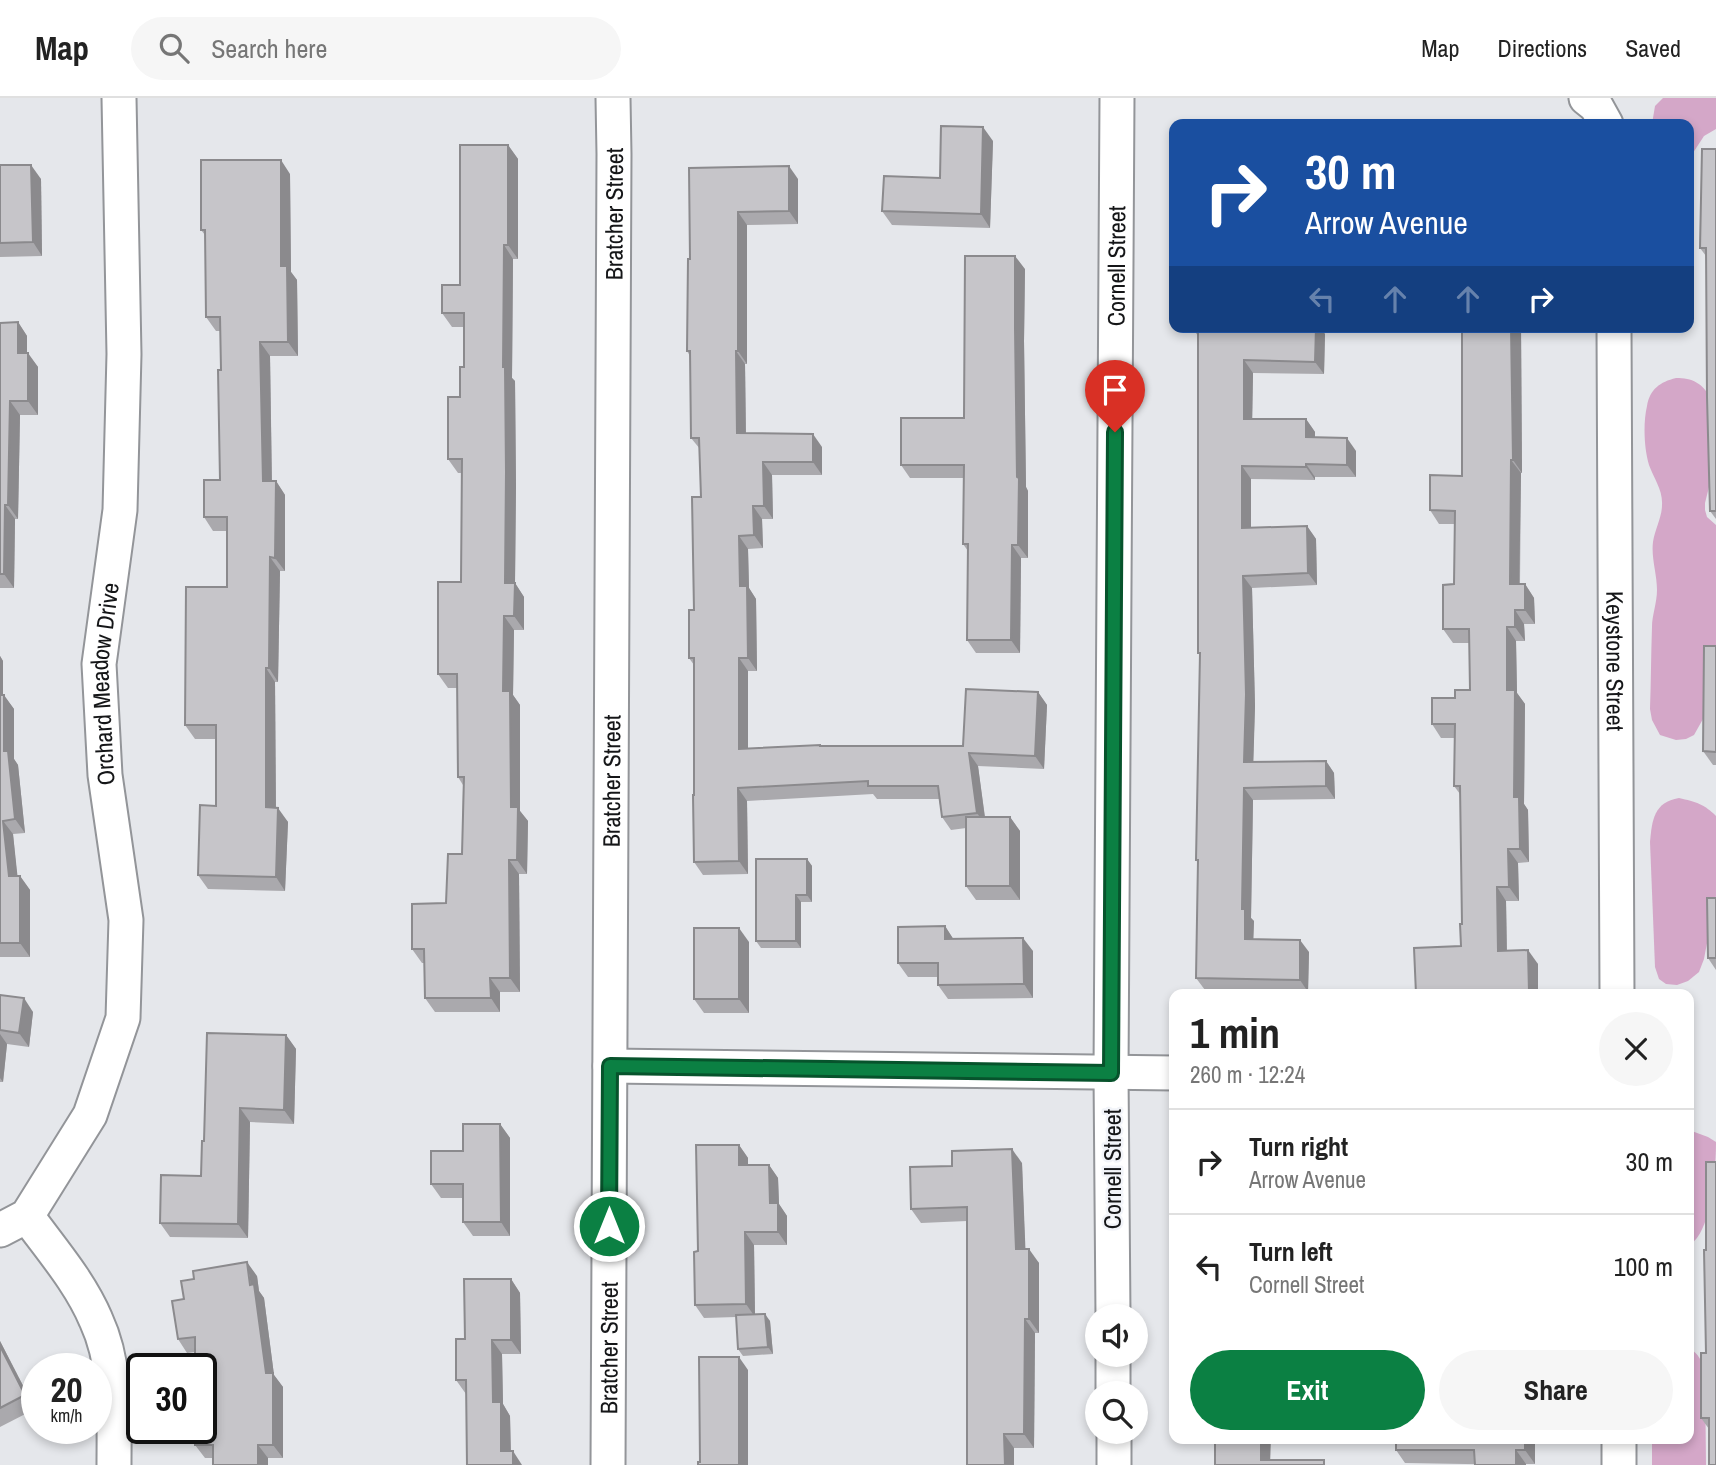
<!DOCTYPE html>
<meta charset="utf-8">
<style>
:root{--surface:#fff;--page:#f6f6f6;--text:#222;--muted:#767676;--line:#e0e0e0;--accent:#0b8043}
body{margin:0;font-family:"Archivo Narrow",sans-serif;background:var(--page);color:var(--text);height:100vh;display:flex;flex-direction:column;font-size:26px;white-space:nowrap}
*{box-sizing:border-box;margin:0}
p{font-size:23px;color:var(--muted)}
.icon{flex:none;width:38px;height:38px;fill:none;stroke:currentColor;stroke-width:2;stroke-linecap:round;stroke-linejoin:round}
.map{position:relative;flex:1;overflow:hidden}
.details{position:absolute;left:1169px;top:891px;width:525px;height:455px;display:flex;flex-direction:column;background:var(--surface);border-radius:14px;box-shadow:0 4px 10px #0003}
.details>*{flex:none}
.guide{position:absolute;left:1169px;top:21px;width:525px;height:214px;border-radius:14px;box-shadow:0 4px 10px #0003;background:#1a4fa0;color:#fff;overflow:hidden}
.buttons{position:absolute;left:1085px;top:1206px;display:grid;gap:14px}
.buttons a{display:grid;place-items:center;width:63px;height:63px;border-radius:50%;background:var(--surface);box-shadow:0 4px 10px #0003;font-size:35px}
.speed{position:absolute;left:21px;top:1255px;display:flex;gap:14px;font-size:35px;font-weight:700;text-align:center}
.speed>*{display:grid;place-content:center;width:91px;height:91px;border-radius:50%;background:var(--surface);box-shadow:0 4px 10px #0003;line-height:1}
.speed small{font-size:18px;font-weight:400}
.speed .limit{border:4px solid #111;border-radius:10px;background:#fff;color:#111}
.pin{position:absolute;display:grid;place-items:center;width:60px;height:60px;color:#fff;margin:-72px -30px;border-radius:50% 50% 50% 0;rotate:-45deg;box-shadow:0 0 7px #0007}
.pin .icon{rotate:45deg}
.me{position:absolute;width:77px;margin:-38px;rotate:0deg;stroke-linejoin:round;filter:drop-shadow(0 0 5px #0008)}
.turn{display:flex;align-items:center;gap:24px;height:147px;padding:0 21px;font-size:32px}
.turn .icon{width:91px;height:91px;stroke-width:2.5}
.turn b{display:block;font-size:49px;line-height:60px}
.lanes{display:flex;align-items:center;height:66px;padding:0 21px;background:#0003;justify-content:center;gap:35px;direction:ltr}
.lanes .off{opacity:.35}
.round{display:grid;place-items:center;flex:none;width:74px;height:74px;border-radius:37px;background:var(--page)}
.head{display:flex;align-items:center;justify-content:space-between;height:119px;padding:0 21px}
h1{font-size:42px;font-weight:800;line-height:52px}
.button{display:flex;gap:14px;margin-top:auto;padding:14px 21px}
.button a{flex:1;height:80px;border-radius:42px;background:var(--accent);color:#fff;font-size:28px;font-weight:800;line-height:80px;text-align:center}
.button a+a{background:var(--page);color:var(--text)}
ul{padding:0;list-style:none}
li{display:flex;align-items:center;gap:21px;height:105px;padding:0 21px;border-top:2px solid var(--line)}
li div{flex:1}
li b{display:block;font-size:26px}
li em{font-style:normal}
header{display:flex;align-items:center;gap:42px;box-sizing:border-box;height:98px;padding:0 35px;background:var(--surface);border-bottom:2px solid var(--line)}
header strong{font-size:33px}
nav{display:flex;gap:38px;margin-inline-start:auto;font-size:24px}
.search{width:490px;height:63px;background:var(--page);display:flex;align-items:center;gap:18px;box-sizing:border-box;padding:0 24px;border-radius:38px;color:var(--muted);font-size:26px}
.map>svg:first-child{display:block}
.green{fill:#d4a7c8}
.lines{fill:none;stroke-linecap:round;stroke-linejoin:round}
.street-casing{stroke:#939599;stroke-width:37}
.street{stroke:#fff;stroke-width:33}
.wall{fill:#aaa9ad}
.shaded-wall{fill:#8b8a8d}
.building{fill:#c6c5c9;stroke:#8b8a8d;stroke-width:2}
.route-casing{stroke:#07532c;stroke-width:18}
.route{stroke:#0b8043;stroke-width:12}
.labels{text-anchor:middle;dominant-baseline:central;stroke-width:5;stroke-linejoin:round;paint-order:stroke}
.street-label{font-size:24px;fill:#151618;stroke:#f2f4f9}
</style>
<header>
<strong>Map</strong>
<div class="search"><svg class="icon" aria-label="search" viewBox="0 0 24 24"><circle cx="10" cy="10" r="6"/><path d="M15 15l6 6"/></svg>Search here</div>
<nav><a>Map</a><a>Directions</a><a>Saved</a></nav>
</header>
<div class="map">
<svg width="1716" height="1367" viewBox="0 0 1716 1367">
<rect width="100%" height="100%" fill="#e5e7eb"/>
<g class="green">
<path d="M1663,0H1716V31L1704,38L1689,61V26H1652L1655,8Z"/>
<path d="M1676,280C1692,280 1703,285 1710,300L1713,373L1705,405V412L1707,419L1716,427V550L1703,621L1694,637L1686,641L1676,642L1660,637L1652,622L1650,611C1651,584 1651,556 1652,529C1652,517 1657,505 1657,492C1657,476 1651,460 1653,444C1655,431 1662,419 1662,407C1663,392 1654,381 1649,367C1644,350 1643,325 1647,308C1650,291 1660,284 1676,280Z"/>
<path d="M1679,700C1696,704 1704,706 1716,718V798L1704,861L1699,874L1688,883L1677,887L1666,886L1659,881L1655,869L1650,744C1652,722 1654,704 1679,700Z"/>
<path d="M1689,1032L1708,1039L1716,1044C1716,1069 1712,1135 1689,1147Z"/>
<path d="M1689,1250C1699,1256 1702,1263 1705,1274L1706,1367H1652V1341L1689,1340Z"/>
</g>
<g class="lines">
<g class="street-casing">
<g id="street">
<path d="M1586,0L1596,8L1606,26"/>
<path id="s1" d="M1614,229L1617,896"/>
<path d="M610,968L1174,975"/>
<path d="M27,1118C51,1151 80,1184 96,1222C117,1267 114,1319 114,1367"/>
<path id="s2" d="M0,1132L27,1118L90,1017L123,920L126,822L105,677L99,566L120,412L124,256L119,0"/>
<path id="s3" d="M1113,1218L1111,975L1117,0"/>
<path d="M1113,1256V1295"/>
<path d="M1114,1334V1367"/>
<path d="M1619,1340V1367"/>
<path id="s4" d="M608,1367L614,56L613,0"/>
</g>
</g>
<use href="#street" class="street"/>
</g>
<g class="wall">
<path d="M993,43L990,130L892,127L882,113L940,80Z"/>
<path d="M508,47L518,61V161H513L512,280L515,283L516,388L515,485L524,499V532H514L513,597L520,607V713L528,723L527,776H519L520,894H500V914H435L425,900L424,865H422L412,851L446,805L462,756L463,687L458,679V590H448L438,576L461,484L462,375H458L448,361L460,299L464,269V229H452L442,215L460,187Z"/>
<path d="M1716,51V421L1710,413L1706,158L1700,150Z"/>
<path d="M0,67L41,81L42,158L0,159Z"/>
<path d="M689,70L798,81V126L747,127V266H745L746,335L822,349V377H772L773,421H762L763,450L748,451L749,490L756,501L757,573H748V651L821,648H963L1038,594L1047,607L1044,671L978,668L985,719H1010L1020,733V802H976L966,788V730L951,732L942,719L939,701H877L873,696L747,703L748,776L703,777L694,764V567L689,560L694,512L701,399L700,351L691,340L690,258L687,253L690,161Z"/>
<path d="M290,76L291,174L297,182L298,258H270L272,383H276L285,397V473H280L278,584H275L276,710L288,724L285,793L208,791L198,777L216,708V641H195L185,627L227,489V433H213L204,419L220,382L221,272L220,233H216L206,219L205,137L201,132Z"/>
<path d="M1025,171L1024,243L1026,389L1028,393V460H1021L1020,555H976L967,542L968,453L963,446L964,380H910L901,367L964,320Z"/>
<path d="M18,224L27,238V255L38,269V317H20L18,421H15L14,490H0V225Z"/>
<path d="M1192,229L1325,236L1324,276L1253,275L1252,321H1306L1315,334V340L1356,353V379H1315V382L1251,381V430L1307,428L1316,441L1317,487L1252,490L1255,608L1253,664L1326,663L1334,675L1335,701L1253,702L1251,820L1254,823L1253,841L1309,854L1308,894L1205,892L1196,880L1198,765L1196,762L1200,557L1198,555V238Z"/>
<path d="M1448,229H1521L1522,375H1521L1520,486H1525L1534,500L1535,526H1524L1525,543H1516L1517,595L1525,606L1524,706L1528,712L1529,764L1518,765L1519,803H1506L1507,852L1538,866V896H1416L1461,848L1462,826L1460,696L1454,688V640H1441L1432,626L1455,600L1470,592V545H1453L1443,531L1454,486L1455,426H1439L1430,412L1462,378V234H1451Z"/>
<path d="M1716,548V667H1713L1703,653Z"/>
<path d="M0,558L3,563V597L14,611V661L18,667L25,735L13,736L17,778H20L30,792V859H0Z"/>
<path d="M807,761L812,768V804H801V850H761L756,843Z"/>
<path d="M1716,800V872L1708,860Z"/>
<path d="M945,828L953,841L1033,853V900L948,901L938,887V879H908L898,865Z"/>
<path d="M749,844V915H704L694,901Z"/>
<path d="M0,897L33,914L29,949L7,946L3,984H0Z"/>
<path d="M286,937L296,951L294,1026L250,1024L248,1140L170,1139L160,1125L201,1078L204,1043Z"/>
<path d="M500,1026L510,1040V1138H473L463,1124V1100H441L431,1086L463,1053Z"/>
<path d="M739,1047L748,1060V1067H769L778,1080L779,1106L787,1118V1147H754L755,1216L770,1223L773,1256L743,1258L738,1251L736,1219L704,1220L695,1207L698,1153Z"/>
<path d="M1022,1065L1025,1151L1039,1165V1235H1035L1034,1350H1014L967,1367V1123L921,1125L911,1111Z"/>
<path d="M1706,1152L1709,1331L1701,1320L1706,1255Z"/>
<path d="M257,1178L259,1193L264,1200L274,1277L283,1289V1360H205L195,1347V1254L187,1255L178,1241L184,1201Z"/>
<path d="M511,1181L520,1195L521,1256H502L503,1306L510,1318L511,1353L466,1296L456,1282L465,1241Z"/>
<path d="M0,1243L35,1311L0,1329Z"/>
<path d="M1535,1340V1366H1526V1367L1405,1365L1396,1352Z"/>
</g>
<g class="shaded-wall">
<path d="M983,29L993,43L990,130L981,116Z"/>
<path d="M508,47L518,61V161L508,147Z"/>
<path d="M281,62L290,76L291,174L297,182L298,258L288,244L281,168Z"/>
<path d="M31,67L41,81L42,158L33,144Z"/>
<path d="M789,68L798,81V126L789,113Z"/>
<path d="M738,114L747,127V266L738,253Z"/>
<path d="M504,147L513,161L512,280L515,283L516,388L515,485L524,499V532L514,518L505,485L503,269Z"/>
<path d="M1015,158L1025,171L1024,243L1026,389L1028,393V460L1018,447L1015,230Z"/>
<path d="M18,224L27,238V269L18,255Z"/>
<path d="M1316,229H1321L1325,236L1324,276L1315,264Z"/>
<path d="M1511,229H1521L1522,375L1513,362Z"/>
<path d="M260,244L270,258L272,397L263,383Z"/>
<path d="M736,253L745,266L746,348L737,335Z"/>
<path d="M28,255L38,269V317L28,303Z"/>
<path d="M1244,262L1253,275L1252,334L1244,321Z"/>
<path d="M10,303L20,317L18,421L8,407Z"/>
<path d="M1306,321L1315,334V352L1306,339Z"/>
<path d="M813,336L822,349V377L813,364Z"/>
<path d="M1347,340L1356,353V379L1347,367Z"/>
<path d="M1511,362L1521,375L1519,500L1510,486Z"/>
<path d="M763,364L772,377L773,421L764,408Z"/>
<path d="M1306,366L1315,379V382L1306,369Z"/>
<path d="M1242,368L1251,381V442L1242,430Z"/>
<path d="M276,383L285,397V473L275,460Z"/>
<path d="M5,407L15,421L14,490L4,476Z"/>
<path d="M753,408L762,421L763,450L754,437Z"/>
<path d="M1307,428L1316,441L1317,487L1308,475Z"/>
<path d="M739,438L748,451L749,490L756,501L757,573L748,560L740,488Z"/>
<path d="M1012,447L1021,460L1020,555L1011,542Z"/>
<path d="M270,459L280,473L278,584L269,570Z"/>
<path d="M1243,478L1252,490L1255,608L1253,677L1244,664Z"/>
<path d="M1525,486L1534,500L1535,526L1525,512Z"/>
<path d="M1515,512L1524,526L1525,543L1515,529Z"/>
<path d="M504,518L514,532L513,597L520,607V713L528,723L527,776L517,762L511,709L503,593Z"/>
<path d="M1507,529L1516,543L1517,595L1525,606L1524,706L1528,712L1529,764L1520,751L1514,699L1507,592Z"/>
<path d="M0,558L3,563V611L0,606Z"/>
<path d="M739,560L748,573V664L739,651Z"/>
<path d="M266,570L275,584L276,723L266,709Z"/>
<path d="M1038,594L1047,607L1044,671L1035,658Z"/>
<path d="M4,597L14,611V661L18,667L25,735L15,721L4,653Z"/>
<path d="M969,655L978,668L986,728L977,715Z"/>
<path d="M1326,663L1334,675L1335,701L1326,688Z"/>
<path d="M738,690L747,703L748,776L739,763Z"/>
<path d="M1244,690L1253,702L1251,820L1254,823L1253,853L1245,841L1242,811Z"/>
<path d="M278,710L288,724L285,793L276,779Z"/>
<path d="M1010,719L1020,733V802L1010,788Z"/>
<path d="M3,723L13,736L19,792L9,778Z"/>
<path d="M1508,751L1518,765L1519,803L1509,789Z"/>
<path d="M807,761L812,768V804L807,797Z"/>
<path d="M509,762L519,776L520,894L510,880Z"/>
<path d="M20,778L30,792V859L20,845Z"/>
<path d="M1497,789L1506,803L1507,866L1498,853Z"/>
<path d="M796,797L801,804V850L796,843Z"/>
<path d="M945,828L954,842L945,841Z"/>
<path d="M739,830L749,844V915L739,901Z"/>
<path d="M1023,840L1033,853V900L1024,886Z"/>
<path d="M1300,842L1309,854L1308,894L1300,882Z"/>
<path d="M1528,852L1538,866V896H1530L1529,894Z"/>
<path d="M490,880L500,894V914L491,900Z"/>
<path d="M24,900L33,914L29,949L19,935Z"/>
<path d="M0,936L7,946L3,984L0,980Z"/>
<path d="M286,937L296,951L294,1026L284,1012Z"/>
<path d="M240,1010L250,1024L248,1140L238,1126Z"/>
<path d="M500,1026L510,1040V1138L501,1124Z"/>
<path d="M739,1047L748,1060V1080L739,1067Z"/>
<path d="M1012,1051L1022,1065L1026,1165L1016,1151Z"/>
<path d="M769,1067L778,1080L779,1106L787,1118V1147L778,1134L770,1105Z"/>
<path d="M745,1134L754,1147L755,1219L746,1206Z"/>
<path d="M1029,1151L1039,1165V1235L1029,1221Z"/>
<path d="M247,1164L257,1178L259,1193L264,1200L274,1277L283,1289V1360L273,1347L266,1275Z"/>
<path d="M511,1181L520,1195L521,1256L511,1242Z"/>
<path d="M765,1216L770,1223L773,1256L768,1249Z"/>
<path d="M1025,1221L1035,1235L1034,1350L1024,1336Z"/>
<path d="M492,1242L502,1256L503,1306L510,1318L511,1367L501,1353L493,1304Z"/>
<path d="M0,1243L35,1311L25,1297L0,1248Z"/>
<path d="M739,1259L748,1272V1367H739Z"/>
<path d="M1004,1336L1014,1350V1367H1005Z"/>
<path d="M1261,1340H1271L1270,1367L1261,1362Z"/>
<path d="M1525,1340H1535V1366L1525,1352Z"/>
<path d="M258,1347L268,1360V1367H258Z"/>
<path d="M1516,1352L1526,1366V1367H1516Z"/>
<path d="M513,1353L522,1367H513Z"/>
</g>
<g class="building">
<path d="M941,28L983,29L981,116L882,113L884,78L940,80Z"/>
<path d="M460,47H508V147H504L503,269H505L506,374L505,485H515L514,518H504L503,593H510L511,709H518L517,762H509L510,880H490L491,900H425L424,851H412V806L446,805L448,756H462L464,679H458L457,576H438V484H461L462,361H448V299H460V269H464V215H442V187H460Z"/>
<path d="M1702,51H1716V413H1710L1707,299L1706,150H1700Z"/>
<path d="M201,62H281V168H287L288,244H260L263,383H276L275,460L270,459L269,570H266V709L278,710L276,779L198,777L200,707L216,708V627H185L186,489H227V419H204V382H220L218,272H221L220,219H206L205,132H201Z"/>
<path d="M0,67H31L33,144L0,145Z"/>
<path d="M789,68V113L738,114V253H736L737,335L813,336V364H763L764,408H753L754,437L739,438L740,488H747L748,560H739V651L820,647V648H963L966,591L1038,594L1035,658L969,655L977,715L942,719L938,688H868V683L738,690L739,763L694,764L693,697H694V560H689V512H694L692,399H701L699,340H691L690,253H687L688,161H690L689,70Z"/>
<path d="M965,158H1015V230L1017,379L1019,380L1018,447H1012L1011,542H967L968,446H963L964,367H901V320H964Z"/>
<path d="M18,224V255H28V303H10L8,407H5L4,476H0V225Z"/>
<path d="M1192,229H1316L1315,264L1244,262V321H1306V339L1347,340V367L1306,366V369L1242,368V430L1307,428L1308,475L1243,478L1246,596L1244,664L1326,663V688L1244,690L1242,811H1245V841L1300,842V882L1196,880L1198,762H1196L1200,555H1198V230Z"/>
<path d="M1462,229H1511L1513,362H1511L1510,486H1525V512H1515V529H1507V592H1515L1514,699H1519L1520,751H1508L1509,789H1497L1498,853L1528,852L1529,894L1416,896L1414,850L1461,848L1460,826H1462L1460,688H1454L1455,626H1432V600H1455V592H1470L1469,531H1443V487L1454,486L1455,413L1430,412V377L1462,378Z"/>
<path d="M1704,548H1716V654L1703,653Z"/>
<path d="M0,597H4V653H8L15,721L3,723L9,778H20V845H0Z"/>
<rect x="966" y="719" width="44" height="69"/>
<path d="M756,761H807V797H796V843H756Z"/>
<path d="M1707,800H1716V860H1708Z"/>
<path d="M945,828V841L1023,840L1024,886L938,887V865H898V829Z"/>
<rect x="694" y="830" width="45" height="71"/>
<path d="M0,897L24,900L19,935L0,932Z"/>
<path d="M207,935L286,937L284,1012L240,1010L238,1126L160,1125L161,1077L201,1078L202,1043H204Z"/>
<path d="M463,1026H500L501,1124H463V1086H431V1053H463Z"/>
<path d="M696,1047H739V1067H769L770,1105H778V1134H745L746,1206L695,1207L694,1154L698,1153Z"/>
<path d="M1012,1051L1016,1151H1029V1221H1025L1024,1336H1004L1005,1367H967V1109L911,1111L910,1069L952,1068V1053Z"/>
<path d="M1706,1064H1716V1367H1709V1320H1701V1255H1706L1704,1152H1706Z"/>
<path d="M247,1164L250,1187L254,1186L266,1275H273V1347H258V1367H213V1347H195V1330H201V1270H195V1239L178,1241L172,1203L184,1201L181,1183L194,1181L193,1173Z"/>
<path d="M464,1181H511V1242H492L493,1304H501V1353H513V1367H467L466,1282H456V1241H465Z"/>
<path d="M765,1216L768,1249L738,1251L736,1217Z"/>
<path d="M0,1248L25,1297L0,1310Z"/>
<path d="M699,1259H739V1367H698V1364H700Z"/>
<path d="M1215,1340H1261V1362H1324V1367H1215Z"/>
<path d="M1396,1340H1525V1352H1516V1367H1475L1474,1352H1396Z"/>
</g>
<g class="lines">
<g class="route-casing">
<path id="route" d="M609,1128L610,968L1111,975L1115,334"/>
</g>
<use href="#route" class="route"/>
</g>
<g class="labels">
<g class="street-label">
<text stroke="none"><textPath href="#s4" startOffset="1251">Bratcher Street</textPath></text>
<text stroke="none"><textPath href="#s3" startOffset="1050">Cornell Street</textPath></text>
<text stroke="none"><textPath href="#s1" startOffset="334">Keystone Street</textPath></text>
<text stroke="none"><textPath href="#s2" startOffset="588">Orchard Meadow Drive</textPath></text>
<text stroke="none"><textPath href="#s4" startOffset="684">Bratcher Street</textPath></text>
<text transform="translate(1112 1071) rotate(-90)">Cornell Street</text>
<text stroke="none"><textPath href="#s4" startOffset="117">Bratcher Street</textPath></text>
</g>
</g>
</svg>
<div class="buttons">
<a><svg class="icon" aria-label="sound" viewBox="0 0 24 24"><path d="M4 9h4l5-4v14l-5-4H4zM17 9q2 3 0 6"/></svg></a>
<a><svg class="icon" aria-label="search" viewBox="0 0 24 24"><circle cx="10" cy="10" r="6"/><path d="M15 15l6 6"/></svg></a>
</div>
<div class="speed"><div>20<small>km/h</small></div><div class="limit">30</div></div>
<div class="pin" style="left:1115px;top:334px;background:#d93025"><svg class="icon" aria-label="arrive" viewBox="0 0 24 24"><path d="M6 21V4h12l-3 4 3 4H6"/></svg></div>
<svg class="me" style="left:609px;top:1128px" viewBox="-20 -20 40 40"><circle r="17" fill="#0b8043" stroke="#fff" stroke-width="3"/><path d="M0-11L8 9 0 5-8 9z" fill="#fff"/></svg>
<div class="guide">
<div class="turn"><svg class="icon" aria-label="right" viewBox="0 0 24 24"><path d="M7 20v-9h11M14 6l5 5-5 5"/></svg><div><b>30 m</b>Arrow Avenue</div></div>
<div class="lanes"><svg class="icon off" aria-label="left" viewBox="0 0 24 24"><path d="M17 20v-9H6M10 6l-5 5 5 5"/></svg><svg class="icon off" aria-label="ahead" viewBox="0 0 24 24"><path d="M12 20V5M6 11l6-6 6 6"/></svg><svg class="icon off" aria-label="ahead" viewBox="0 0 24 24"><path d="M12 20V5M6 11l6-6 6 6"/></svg><svg class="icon" aria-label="right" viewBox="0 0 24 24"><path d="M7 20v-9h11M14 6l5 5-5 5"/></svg></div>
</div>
<section class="details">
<div class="head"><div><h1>1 min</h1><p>260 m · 12:24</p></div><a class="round"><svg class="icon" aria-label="close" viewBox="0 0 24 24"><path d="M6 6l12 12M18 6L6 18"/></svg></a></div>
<ul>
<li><svg class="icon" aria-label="right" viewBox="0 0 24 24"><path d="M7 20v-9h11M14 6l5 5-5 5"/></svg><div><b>Turn right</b><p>Arrow Avenue</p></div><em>30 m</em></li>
<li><svg class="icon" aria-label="left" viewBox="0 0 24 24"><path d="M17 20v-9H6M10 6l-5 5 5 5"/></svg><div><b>Turn left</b><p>Cornell Street</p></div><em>100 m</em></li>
</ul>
<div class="button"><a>Exit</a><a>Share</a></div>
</section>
</div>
